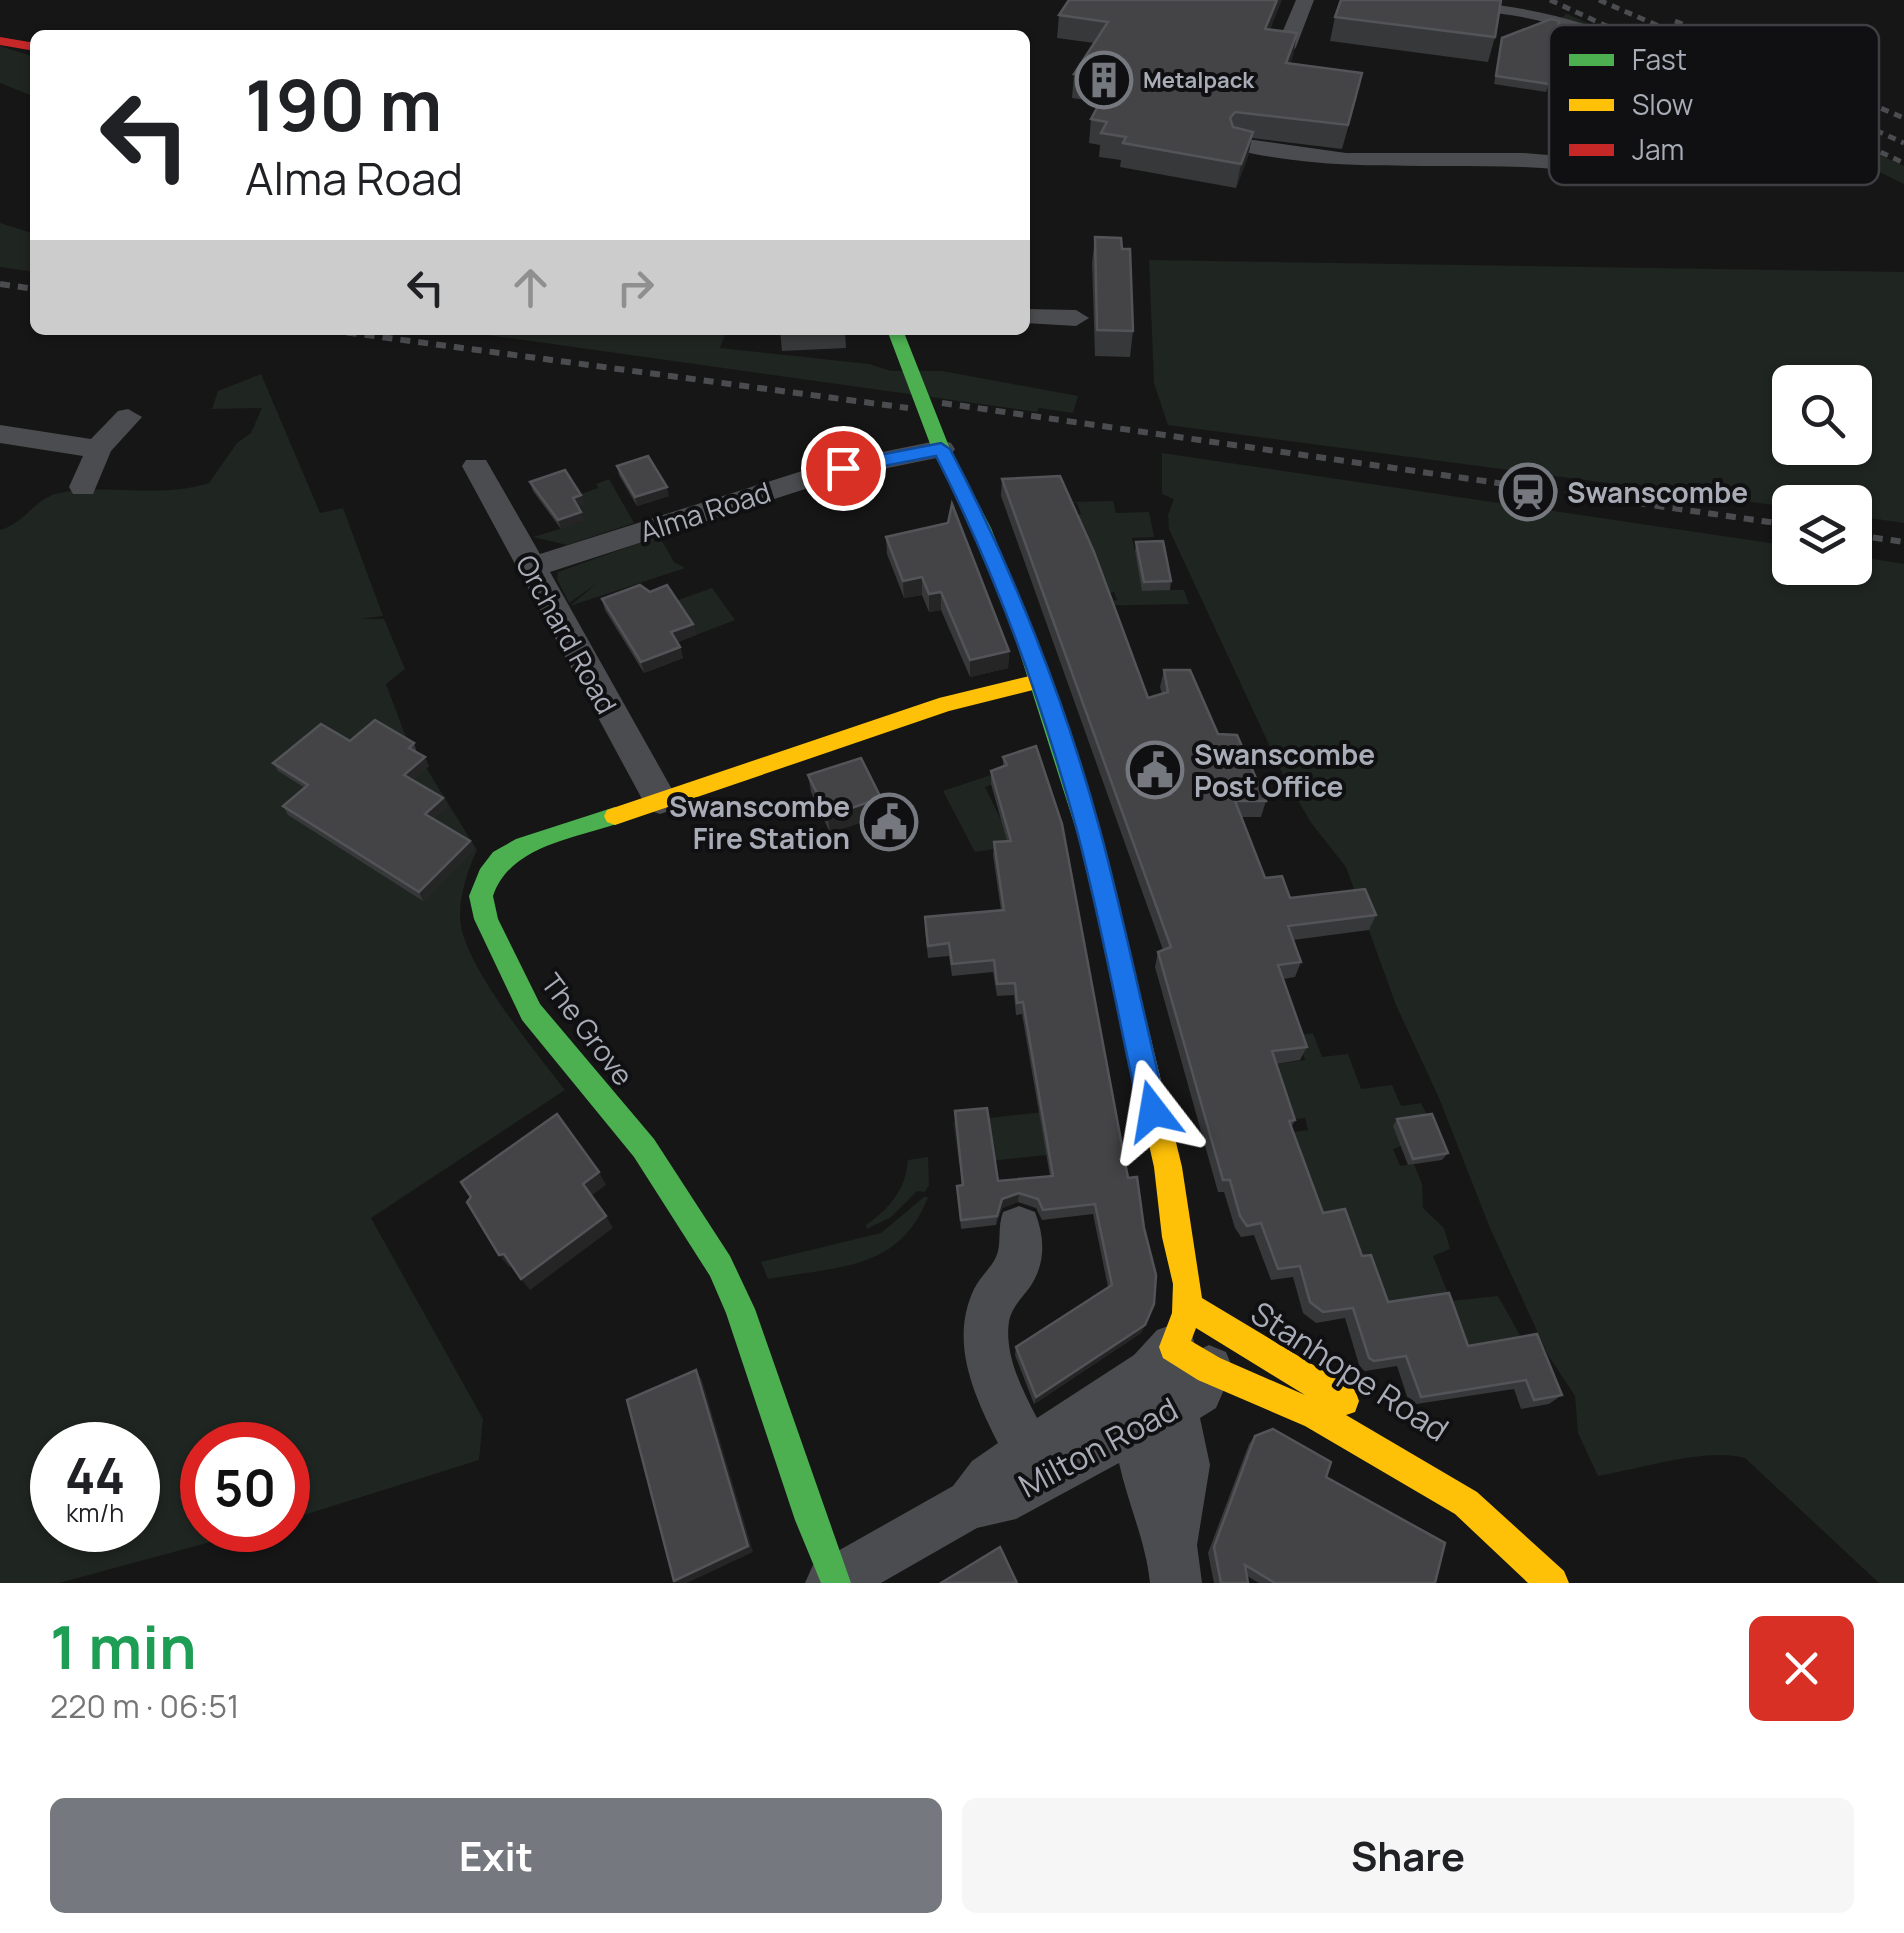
<!DOCTYPE html>
<meta charset="utf-8">
<style>
:root{--surface:#fff;--page:#f6f6f6;--text:#202124;--muted:#757577;--accent:#75787e}
body{margin:0;font-family:Manrope,sans-serif;background:var(--page);color:var(--text);height:100vh;display:flex;flex-direction:column;font-size:38px;white-space:nowrap}
*{box-sizing:border-box;margin:0}
p{font-size:32px;color:var(--muted)}
.icon{flex:none;width:55px;height:55px;fill:none;stroke:currentColor;stroke-width:2;stroke-linecap:round;stroke-linejoin:round}
.map{position:relative;height:1583px;overflow:hidden}
.details{display:flex;flex-direction:column;background:var(--surface);flex:1}
.details>*{flex:none}
.top-card{position:absolute;left:30px;top:30px;width:1000px;height:305px;border-radius:15px;box-shadow:0 2px 8px #0004;background:#fff;color:var(--text);overflow:hidden}
.fabs{position:absolute;left:1772px;top:365px;display:grid;gap:20px}
.fabs a{display:grid;place-items:center;width:100px;height:100px;border-radius:15px;background:var(--surface);box-shadow:0 2px 8px #0004;font-size:50px}
.speed{position:absolute;left:30px;top:1422px;display:flex;gap:20px;font-size:50px;font-weight:700;text-align:center}
.speed>*{display:grid;place-content:center;width:130px;height:130px;border-radius:50%;background:var(--surface);box-shadow:0 2px 8px #0004;line-height:1}
.speed small{font-size:25px;font-weight:400}
.speed .limit{border:15px solid #d22;background:#fff;color:#111}
.pin{position:absolute;display:grid;place-items:center;width:85px;height:85px;color:#fff;margin:-42px;border:5px solid #fff;border-radius:50%;box-shadow:0 2px 10px #0007}
.me{position:absolute;width:110px;margin:-55px;rotate:346deg;stroke-linejoin:round;filter:drop-shadow(0 0 8px #0008)}
.turn{display:flex;align-items:center;gap:35px;height:210px;padding:0 50px;font-size:45px}
.turn .icon{width:130px;height:130px;stroke-width:2.5}
.turn b{display:block;font-size:70px;line-height:85px}
.lanes{display:flex;align-items:center;height:95px;padding:0 50px;background:#0003;justify-content:center;gap:50px;direction:ltr}
.lanes .off{opacity:.35}
.round{display:grid;place-items:center;flex:none;width:105px;height:105px;border-radius:15px;background:var(--page)}
.overview{display:flex;align-items:center;justify-content:space-between;height:170px;padding:0 50px}
h1{font-size:60px;font-weight:700;line-height:75px;color:#1e9e55}
.action{display:flex;gap:20px;margin-top:auto;padding:20px 50px}
.action a{flex:1;height:115px;border-radius:15px;background:var(--accent);color:#fff;font-size:40px;font-weight:700;line-height:115px;text-align:center}
.action a+a{background:var(--page);color:var(--text)}
.map>svg:first-child{display:block}
.green{fill:#1f2520;fill-rule:evenodd}
.lines{fill:none;stroke-linecap:round;stroke-linejoin:round}
.street{fill:#4b4c4f;fill-rule:evenodd}
.fast{fill:#4caf50;fill-rule:evenodd}
.slow{fill:#ffc107;fill-rule:evenodd}
.jam{fill:#c62828;fill-rule:evenodd}
.rail-far1{stroke:#4b4c4f;stroke-width:5;stroke-dasharray:8 6;stroke-linecap:butt}
.rail{stroke:#4b4c4f;stroke-width:6;stroke-dasharray:10 8;stroke-linecap:butt}
.wall{fill:#373839}
.shaded-wall{fill:#252526}
.building{fill:#444447;stroke:#535458;stroke-width:2.5}
.route{fill:#1a73e8;stroke:#114b97;stroke-width:2.5}
.labels{text-anchor:middle;dominant-baseline:central;stroke-width:8;stroke-linejoin:round;paint-order:stroke}
.far-poi-label{font-size:22px;font-weight:bold;fill:#a8acb6;stroke:#101012;text-anchor:start}
.poi-label{font-size:28px;font-weight:bold;fill:#a8acb6;stroke:#101012;text-anchor:start}
.street-label{font-size:28px;fill:#a8acb6;stroke:#101012}
.near-street-label{font-size:32px;fill:#a8acb6;stroke:#101012}
.key{fill:#101012;stroke:#3e3f43;stroke-width:2.5}
.key-label{font-size:28px;fill:#a8acb6}
</style>
<div class="map">
<svg width="1904" height="1583" viewBox="0 0 1904 1583">
<rect width="100%" height="100%" fill="#161616"/>
<g class="green">
<path d="M1536,0L1904,166V184L1840,153L1811,133L1745,111L1740,109L1753,106L1737,102V107L1561,18L1566,14Z"/>
<path d="M0,46L35,57V97L0,83Z"/>
<path d="M0,223L35,234V272L0,267Z"/>
<path d="M1149,260L1904,272V523L1855,516V502H1790V507L1168,425L1154,383ZM1790,382H1855V448H1790Z"/>
<path d="M452,330H727L720,348L869,364L891,371H942L1078,396L1073,413L1039,408L1037,412Z"/>
<path d="M261,374L320,513L343,508L383,616L361,619H384L405,669L386,684L404,732L477,850C468,869 459,896 460,918C462,964 536,1052 565,1090L371,1218L483,1419L479,1460L288,1520V1445H202V1530H255L59,1583H0V530C24,524 35,498 59,493C108,483 161,499 209,483L237,443L251,433L262,408L212,409L218,391ZM52,1445H138V1530H52Z"/>
<path d="M1162,453L1790,546V568H1855V556L1904,564V1583H1879L1745,1458C1708,1447 1638,1469 1598,1476L1578,1433L1575,1396L1548,1355L1490,1228L1439,1098L1396,1005L1346,867L1312,824L1285,779L1169,529L1168,515L1174,499L1162,494Z"/>
<path d="M609,479L634,523L567,545L533,537L583,522L566,518L578,495L598,488L596,484Z"/>
<path d="M1113,501L1116,513L1149,512L1154,537L1132,538L1144,590H1184L1189,604L1078,606L1117,600L1114,592L1101,594L1050,518L1081,514L1077,503L1069,502Z"/>
<path d="M659,536L674,562L685,568L570,606L596,584L569,603L557,579L558,572L653,538L655,542Z"/>
<path d="M712,588L735,620L696,635L673,602Z"/>
<path d="M1003,771L1006,779L985,787L1004,826L1008,847L975,852L943,791Z"/>
<path d="M1313,1033L1322,1057L1348,1054L1361,1089L1392,1085L1401,1106L1421,1103L1430,1121L1394,1126L1401,1146L1393,1149L1400,1166L1414,1164L1422,1184L1423,1208L1444,1228L1450,1249L1433,1256L1451,1301L1498,1296L1525,1344L1432,1360L1378,1313L1306,1226L1287,1133L1308,1130L1305,1118L1284,1120L1234,1070L1305,1060L1300,1043L1262,1040Z"/>
<path d="M1044,1112L1047,1155L959,1164L953,1122Z"/>
<path d="M928,1157L929,1185L925,1192L917,1191L891,1217L867,1229L866,1225C889,1209 906,1190 908,1160Z"/>
<path d="M924,1197H928C899,1272 837,1266 768,1279L761,1262L881,1233Z"/>
</g>
<g class="lines">
<g class="street">
<path d="M1296,0H1314L1296,47L1293,51H1279L1276,47Z"/>
<path d="M1415,0C1548,0 1657,36 1760,123C1789,119 1813,128 1829,151C1804,180 1783,158 1758,160C1741,162 1724,172 1706,174C1645,183 1583,169 1522,167C1424,163 1329,173 1232,149L1229,144L1232,139L1240,138L1346,153H1523L1644,163L1706,161L1743,151L1734,141L1739,126C1686,81 1616,40 1548,23C1508,12 1465,10 1424,6ZM1774,133L1800,140L1806,149L1781,153L1756,139V136Z"/>
<path d="M1025,309L1076,310L1089,318L1076,326L1025,323Z"/>
<path d="M128,409L142,417L111,451L93,494H73L69,487L83,456L0,443V425L91,439L118,411Z"/>
<path d="M941,440L951,443L955,449L951,455L839,478L550,572L678,800L672,810L660,814L648,810L462,466L466,460H486L540,554L824,464Z"/>
<path d="M1019,1206L1035,1212C1045,1238 1046,1263 1030,1287C1022,1298 1012,1307 1009,1321C1004,1355 1022,1389 1037,1418L1134,1355L1157,1330L1174,1324L1191,1330L1196,1351L1209,1345L1226,1352L1233,1369L1216,1408L1200,1418L1210,1465L1197,1545L1202,1583H1150C1146,1542 1128,1504 1119,1463L1016,1519L977,1528L881,1583H805L813,1565L953,1486L972,1461L998,1443C974,1395 949,1342 974,1289C980,1277 991,1268 996,1257C1002,1245 997,1228 1003,1212Z"/>
</g>
<g class="fast">
<path d="M887,330H903L950,449L991,528L1036,641L1102,836L1130,953L1127,961L1118,964L1109,961L1106,953L1078,836L1016,641L973,528L932,449Z"/>
<path d="M615,807L623,810L626,816L623,822C577,838 510,845 493,896L498,919L540,1004L654,1139L730,1256L755,1309L851,1583H821L795,1520L726,1313L710,1276L634,1157L522,1020L474,919L469,896L480,869L493,852L516,839Z"/>
</g>
<g class="slow">
<path d="M1038,674L1049,682L1045,687L949,711L615,825L607,822L604,816L607,810L939,698Z"/>
<path d="M1118,942L1127,945L1130,953L1182,1167L1202,1298L1355,1390L1359,1401L1355,1412L1346,1415L1477,1492L1564,1571L1569,1583H1528L1455,1514L1305,1426L1198,1380L1163,1358L1159,1347L1172,1313L1173,1284L1162,1237L1154,1167L1106,953L1109,945ZM1196,1328L1305,1395L1220,1358L1191,1341Z"/>
</g>
<path class="jam" d="M0,37L35,43V51L0,45Z"/>
<g class="rail-far1">
<path d="M1550,0L1904,163"/>
<path d="M1599,0L1686,38"/>
<path d="M1675,21L1904,118"/>
<path d="M1671,39L1904,143"/>
</g>
<g class="rail">
<path d="M0,284L35,289"/>
<path d="M329,330L908,408"/>
<path d="M942,403L1790,525"/>
<path d="M1855,535L1904,542"/>
</g>
</g>
<g class="wall">
<path d="M1059,15L1270,30L1297,33L1290,63L1357,96L1342,149L1252,138L1248,156L1236,188L1120,167L1121,160L1099,157L1100,145L1089,143L1091,119L1100,102L1072,98L1074,74L1094,43L1057,38Z"/>
<path d="M1335,17L1495,37L1488,62L1330,41Z"/>
<path d="M1502,38L1549,84L1546,92L1494,84Z"/>
<path d="M1095,237L1122,249L1133,331L1130,357L1095,356L1092,263Z"/>
<path d="M780,330H845L846,348L782,351Z"/>
<path d="M617,466L669,496L637,506L619,475Z"/>
<path d="M1002,479L1148,698L1162,694L1160,687L1164,670L1218,734L1266,801L1261,817H1241L1265,878L1290,898L1376,915L1369,930L1293,940L1301,962L1295,977L1283,979L1307,1047L1300,1060L1276,1064L1295,1120L1291,1128L1323,1213L1362,1256L1388,1302L1562,1395L1549,1404L1521,1409L1514,1389L1410,1405L1397,1366L1365,1371L1360,1368L1345,1318L1316,1323L1303,1313L1293,1277L1271,1280L1254,1235L1241,1237L1235,1228L1224,1192H1218L1155,967L1158,952L1163,950L1001,496Z"/>
<path d="M530,482L584,504L578,506L584,521L561,529L533,491Z"/>
<path d="M886,537L1009,651L1008,668L970,677L941,610L929,612L922,595L904,598L887,554Z"/>
<path d="M1136,542L1171,581L1170,590L1142,591L1135,551Z"/>
<path d="M602,599L693,624L696,635L677,642L680,647L683,658L644,673L605,610Z"/>
<path d="M350,741L414,743L417,753L429,766L412,780L443,798L447,807L433,819L470,841L474,849L423,901L288,815L283,806L305,788L278,771L273,763Z"/>
<path d="M1003,757L1128,1178L1154,1304L1141,1333L1034,1404L1015,1355L1016,1347L1108,1287L1093,1214L1042,1220L1036,1208L1018,1202L1002,1208L996,1225L961,1229L957,1186L962,1185L955,1111L998,1181L1050,1176L1022,1014L1016,1015L1014,995L997,996L993,972L952,976L949,956L928,958L925,929V917L1001,910L993,855L994,842L1007,841L991,784V771L1003,767Z"/>
<path d="M808,775L881,798L883,815L830,833L811,792Z"/>
<path d="M1397,1119L1448,1153L1442,1160L1408,1165L1393,1126Z"/>
<path d="M1255,1436L1326,1477L1435,1583H1259L1247,1576L1248,1583H1214L1208,1553L1249,1444Z"/>
</g>
<g class="shaded-wall">
<path d="M1277,0H1282L1261,52L1265,29Z"/>
<path d="M1297,33L1293,56L1282,86L1286,63Z"/>
<path d="M1253,132L1248,156L1236,188L1241,164Z"/>
<path d="M667,487L669,496L637,506L635,497Z"/>
<path d="M581,495L584,504L576,507L573,498Z"/>
<path d="M581,512L584,521L561,529L558,520Z"/>
<path d="M922,577V595L904,598L903,581Z"/>
<path d="M941,592V610L929,612V594Z"/>
<path d="M693,624L696,635L674,644L671,632Z"/>
<path d="M680,647L683,658L644,673L641,662Z"/>
<path d="M1009,651L1008,668L970,677V660Z"/>
<path d="M425,757L429,766L408,784L404,775Z"/>
<path d="M443,798L447,807L430,823L425,814Z"/>
<path d="M881,798L883,815L830,833L828,816Z"/>
<path d="M470,841L474,849L423,901L419,892Z"/>
<path d="M599,1172L606,1185L591,1196L583,1184Z"/>
<path d="M1019,1193L1018,1202L1002,1208L996,1225L997,1216L1002,1199Z"/>
<path d="M606,1216L613,1228L530,1290L521,1279Z"/>
<path d="M504,1254L513,1265L509,1267L499,1255Z"/>
<path d="M1145,1325L1141,1333L1034,1404L1036,1397Z"/>
<path d="M696,1370L702,1380L753,1552L687,1583H676L674,1581Z"/>
</g>
<g class="building">
<path d="M1069,0H1277L1265,29L1297,33L1286,63L1362,73L1348,125L1235,112L1230,118L1233,127L1253,132L1241,164L1123,143L1126,137L1101,133L1107,122L1091,119L1112,80L1074,74L1108,22L1059,15Z"/>
<path d="M1341,0H1501L1495,37L1335,17Z"/>
<path d="M1551,19L1559,21L1549,84L1496,76L1502,38Z"/>
<path d="M1095,237L1121,238L1122,249H1130L1133,331L1097,330Z"/>
<path d="M780,330H845V331L780,333Z"/>
<path d="M648,456L667,487L635,497L617,466Z"/>
<path d="M565,470L581,495L573,498L581,512L558,520L530,482Z"/>
<path d="M1060,476L1094,552L1148,698L1168,692L1164,670H1190L1218,734L1237,735L1266,801H1235L1265,878L1282,876L1290,898L1365,889L1376,915L1288,926L1301,962L1278,965L1307,1047L1272,1051L1295,1120L1289,1121L1323,1213L1345,1209L1362,1256L1371,1255L1388,1302L1449,1293L1468,1346L1537,1334L1562,1395L1534,1400L1526,1380L1421,1397L1406,1356L1374,1361L1369,1358L1353,1308L1323,1312L1310,1302L1300,1266L1278,1269L1261,1223L1247,1226L1240,1216L1230,1180H1223L1158,952L1171,947L1002,479Z"/>
<path d="M952,504L1009,651L970,660L941,592L929,594L922,577L903,581L886,537L948,523Z"/>
<path d="M1163,541L1171,581L1144,582L1136,542Z"/>
<path d="M640,585L650,592L667,585L693,624L671,632L680,647L641,662L602,599Z"/>
<path d="M375,720L414,743L409,748L425,757L404,775L443,798L425,814L470,841L419,892L283,806L308,785L273,763L321,724L350,741Z"/>
<path d="M1036,746L1062,824L1128,1178L1137,1177L1144,1228L1156,1275L1154,1304L1145,1325L1036,1397L1016,1347L1112,1285L1095,1204L1043,1210L1038,1199L1019,1193L1002,1199L997,1216L961,1220L957,1186L963,1185L955,1111L987,1108L998,1181L1053,1176L1023,1002L1017,1003L1015,983L997,984L994,960L952,964L949,943L928,946L925,917L1004,910L994,842L1011,841L991,771L1007,765L1003,757Z"/>
<path d="M861,758L881,798L828,816L808,775Z"/>
<path d="M557,1114L599,1172L583,1184L606,1216L521,1279L504,1254L499,1255L467,1202L471,1197L461,1182Z"/>
<path d="M1432,1114L1448,1153L1413,1159L1397,1119Z"/>
<path d="M696,1370L748,1546L674,1581L627,1400Z"/>
<path d="M1273,1429L1331,1462L1326,1477L1445,1543L1435,1583H1275L1245,1565L1248,1583H1221L1214,1547L1255,1436Z"/>
<path d="M1000,1547L1017,1583H941Z"/>
</g>
<path class="route" d="M941,443L950,449C1012,567 1065,701 1100,830C1125,923 1144,1017 1167,1111L1163,1120L1153,1123L1143,1120L1139,1111C1118,1017 1101,920 1076,827C1041,700 996,573 936,456L843,474L834,468L843,462Z"/>
<defs>
<g id="building-ring" transform="scale(2.875)"><circle r="9.5" fill="#101012" stroke="#75787e" stroke-width="1.5"/><path d="M-4-6H4V6H1V3H-1V6H-4ZM-2.5-4.3h1.7v1.8h-1.7ZM.8-4.3h1.7v1.8H.8ZM-2.5-1h1.7V.8h-1.7ZM.8-1h1.7V.8H.8Z" fill="#75787e"/></g>
<g id="station-ring" transform="scale(2.875)"><circle r="9.5" fill="#101012" stroke="#75787e" stroke-width="1.5"/><path d="M-3-6H3Q5-6 5-4V2Q5 4 3 4L4.5 6H3L1.5 4h-3L-3 6H-4.5L-3 4Q-5 4-5 2V-4Q-5-6-3-6ZM-3.5-4v3h7v-3ZM-3.5 1v1.5H-2V1ZM2 1v1.5H3.5V1Z" fill="#75787e"/></g>
<g id="civic-ring" transform="scale(2.875)"><circle r="9.5" fill="#101012" stroke="#75787e" stroke-width="1.5"/><path d="M-.6-6.5H3V-4.5H.6V-3L4-1V1h2V6H-6V1h2V-1L-.6-3ZM-1.2 2.5V6h2.4V2.5Z" fill="#75787e"/></g>
</defs>
<g fill-rule="evenodd">
<use href="#building-ring" x="1104" y="80"/>
<use href="#station-ring" x="1528" y="492"/>
<use href="#civic-ring" x="1155" y="770"/>
<use href="#civic-ring" x="889" y="822"/>
</g>
<g class="labels">
<g class="far-poi-label">
<text x="1143" y="80">Metalpack</text>
</g>
<g class="poi-label">
<text x="1567" y="492">Swanscombe</text>
<text x="1194" y="754">Swanscombe<tspan x="1194" dy="32">Post Office</tspan></text>
<text x="850" y="806" text-anchor="end">Swanscombe<tspan x="850" dy="32">Fire Station</tspan></text>
</g>
<g class="street-label">
<text transform="translate(705 511) rotate(-18)">Alma Road</text>
<text transform="translate(567 634) rotate(61)">Orchard Road</text>
<text transform="translate(588 1029) rotate(53)">The Grove</text>
</g>
<g class="near-street-label">
<text transform="translate(1350 1371) rotate(33)">Stanhope Road</text>
<text transform="translate(1098 1447) rotate(-28)">Milton Road</text>
</g>
</g>
<rect x="1549" y="25" width="330" height="160" rx="15" class="key"/>
<rect x="1569" y="54" width="45" height="12" fill="#4caf50"/>
<rect x="1569" y="99" width="45" height="12" fill="#ffc107"/>
<rect x="1569" y="144" width="45" height="12" fill="#c62828"/>
<g class="key-label">
<text x="1632" y="70">Fast</text>
<text x="1632" y="115">Slow</text>
<text x="1632" y="160">Jam</text>
</g>
</svg>
<div class="fabs">
<a><svg class="icon" aria-label="search" viewBox="0 0 24 24"><circle cx="10" cy="10" r="6"/><path d="M15 15l6 6"/></svg></a>
<a><svg class="icon" aria-label="layers" viewBox="0 0 24 24"><path d="M12 4l9 5-9 5-9-5zM3 14l9 5 9-5"/></svg></a>
</div>
<div class="speed"><div>44<small>km/h</small></div><div class="limit">50</div></div>
<div class="pin" style="left:843px;top:468px;background:#d93025"><svg class="icon" aria-label="arrive" viewBox="0 0 24 24"><path d="M6 21V4h12l-3 4 3 4H6"/></svg></div>
<svg class="me" style="left:1153px;top:1111px" viewBox="-20 -20 40 40"><path d="M0-17L14 15 0 8-14 15z" fill="#1a73e8" stroke="#fff" stroke-width="4"/></svg>
<div class="top-card">
<div class="turn"><svg class="icon" aria-label="left" viewBox="0 0 24 24"><path d="M17 20v-9H6M10 6l-5 5 5 5"/></svg><div><b>190 m</b>Alma Road</div></div>
<div class="lanes"><svg class="icon" aria-label="left" viewBox="0 0 24 24"><path d="M17 20v-9H6M10 6l-5 5 5 5"/></svg><svg class="icon off" aria-label="ahead" viewBox="0 0 24 24"><path d="M12 20V5M6 11l6-6 6 6"/></svg><svg class="icon off" aria-label="right" viewBox="0 0 24 24"><path d="M7 20v-9h11M14 6l5 5-5 5"/></svg></div>
</div>
</div>
<section class="details">
<div class="overview"><div><h1>1 min</h1><p>220 m · 06:51</p></div><a class="round" style="background:#d93025;color:#fff"><svg class="icon" aria-label="close" viewBox="0 0 24 24"><path d="M6 6l12 12M18 6L6 18"/></svg></a></div>
<div class="action"><a>Exit</a><a>Share</a></div>
</section>
